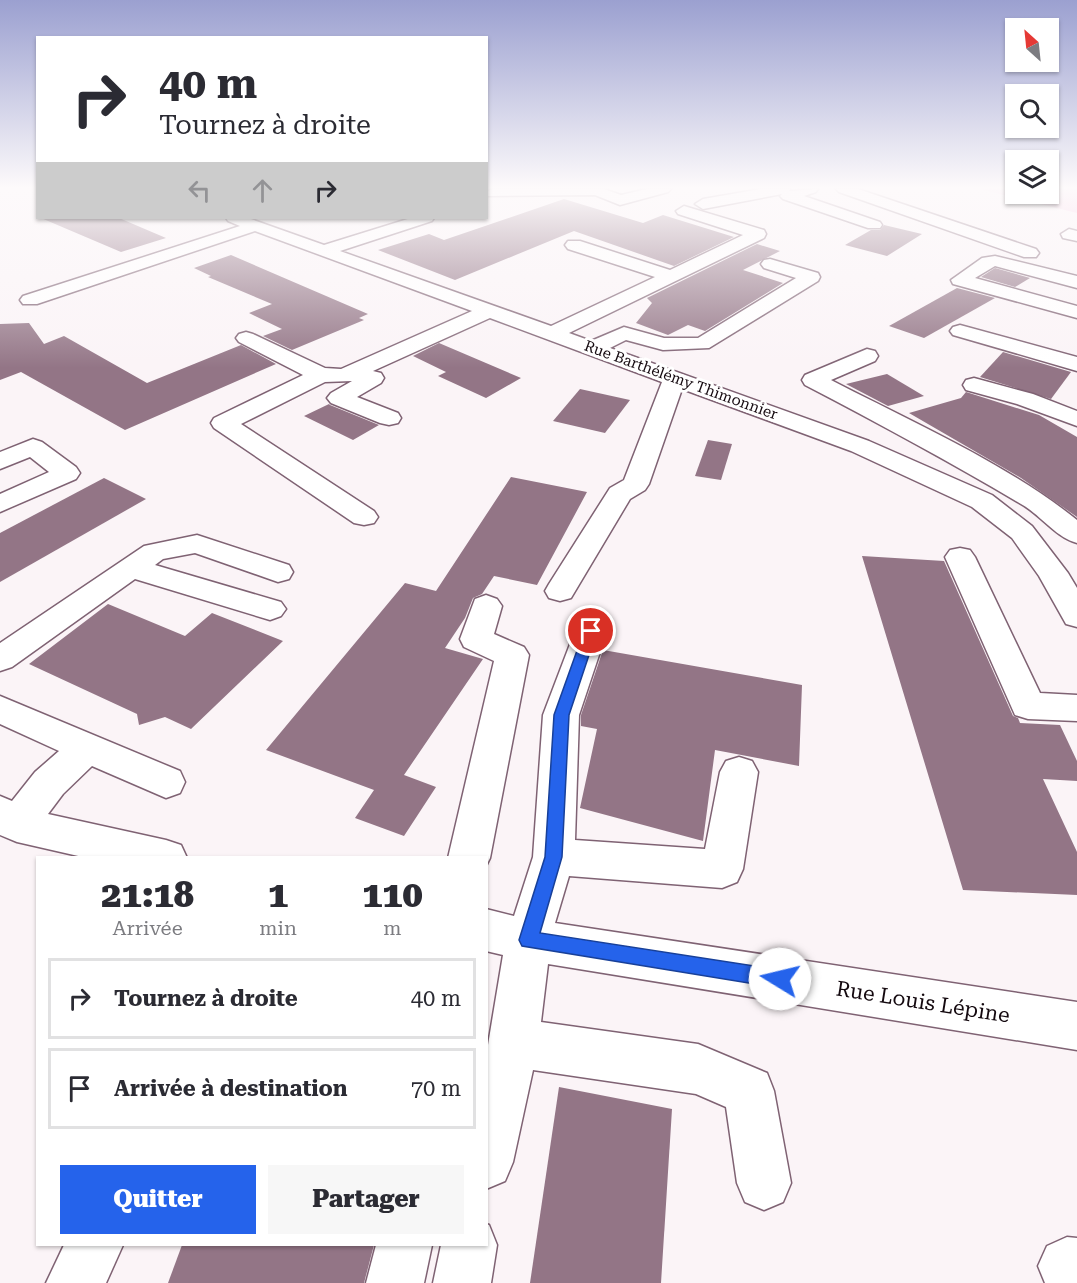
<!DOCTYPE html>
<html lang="fr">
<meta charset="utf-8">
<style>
:root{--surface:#fff;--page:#f7f7f7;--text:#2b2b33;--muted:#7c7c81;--line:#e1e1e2;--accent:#2563eb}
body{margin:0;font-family:"Roboto Serif",serif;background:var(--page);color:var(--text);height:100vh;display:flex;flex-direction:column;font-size:22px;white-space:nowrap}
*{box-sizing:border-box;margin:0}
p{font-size:20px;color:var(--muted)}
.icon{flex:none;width:33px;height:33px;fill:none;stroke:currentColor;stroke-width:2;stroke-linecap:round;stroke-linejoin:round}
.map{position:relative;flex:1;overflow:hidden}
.details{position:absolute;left:36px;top:856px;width:452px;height:390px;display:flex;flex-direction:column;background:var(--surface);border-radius:0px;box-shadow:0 2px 4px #0004}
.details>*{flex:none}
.guide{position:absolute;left:36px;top:36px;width:452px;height:183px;border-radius:0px;box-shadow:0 2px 4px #0004;background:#fff;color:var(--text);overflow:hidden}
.needle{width:39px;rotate:333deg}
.buttons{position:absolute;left:1005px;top:18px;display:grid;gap:12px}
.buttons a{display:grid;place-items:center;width:54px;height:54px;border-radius:0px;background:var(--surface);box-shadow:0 2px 4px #0004;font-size:30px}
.pin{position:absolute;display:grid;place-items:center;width:51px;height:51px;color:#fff;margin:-26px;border:3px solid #fff;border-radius:50%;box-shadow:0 2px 6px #0007}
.me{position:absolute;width:66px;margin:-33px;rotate:279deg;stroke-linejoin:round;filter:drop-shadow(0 0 4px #0008)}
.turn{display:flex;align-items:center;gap:21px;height:126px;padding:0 24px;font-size:27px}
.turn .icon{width:78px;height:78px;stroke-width:2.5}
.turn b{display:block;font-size:42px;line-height:51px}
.lanes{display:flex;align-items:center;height:57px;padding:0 24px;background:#0003;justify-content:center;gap:30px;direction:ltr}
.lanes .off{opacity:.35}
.eta{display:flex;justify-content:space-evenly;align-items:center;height:102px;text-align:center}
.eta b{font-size:36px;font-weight:800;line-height:42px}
.primary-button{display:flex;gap:12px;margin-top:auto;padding:12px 24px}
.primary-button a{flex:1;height:69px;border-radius:0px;background:var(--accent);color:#fff;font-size:24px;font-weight:800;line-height:69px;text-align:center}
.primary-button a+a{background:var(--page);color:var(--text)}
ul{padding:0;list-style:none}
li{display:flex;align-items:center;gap:18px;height:81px;margin:0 12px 9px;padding:0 12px;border:3px solid var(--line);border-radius:0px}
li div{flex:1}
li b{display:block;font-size:22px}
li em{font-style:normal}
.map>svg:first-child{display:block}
.green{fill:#f6c2e0}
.building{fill:#937586}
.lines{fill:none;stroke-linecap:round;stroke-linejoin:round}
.minor-casing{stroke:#7f6273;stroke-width:3}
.minor{fill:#fff;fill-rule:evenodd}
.route{fill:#2563eb;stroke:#184099;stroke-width:1.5}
.labels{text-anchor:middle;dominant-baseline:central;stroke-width:6;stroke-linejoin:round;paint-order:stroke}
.far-street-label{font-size:15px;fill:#14090f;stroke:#fff}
.near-street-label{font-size:21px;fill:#14090f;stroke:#fff}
</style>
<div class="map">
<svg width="1077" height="1283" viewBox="0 0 1077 1283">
<rect width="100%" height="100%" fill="#fbf4f7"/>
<path class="green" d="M980,189H1015L1016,194H1048L1049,189H1077V213Z"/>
<g class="building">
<path d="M564,199L643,223L663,215L734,237L674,266L574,231L455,280L378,250L429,234L444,240Z"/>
<path d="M41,218H119L166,238L121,252Z"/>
<path d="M884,225L922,234L887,256L845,245L871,230H880Z"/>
<path d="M757,244L780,251L743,270L783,283L705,331L688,325L668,335L636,323L652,303L647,298Z"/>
<path d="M231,255L368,314L359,318L364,320L292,350L263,336L282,329L249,313L272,304L208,277L211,276L194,268Z"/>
<path d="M995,268L1030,278L1015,287L981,277Z"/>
<path d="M957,288L995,298L924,338L889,326Z"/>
<path d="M29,323L44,344L64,336L147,383L241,345L276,364L125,430L21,372L0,380V324Z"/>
<path d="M439,343L521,378L486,398L438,376L446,372L413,356Z"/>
<path d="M1003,352L1071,372L1051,399L980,377Z"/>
<path d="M887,374L924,396L888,406L846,384Z"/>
<path d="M580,389L630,400L605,433L553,421Z"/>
<path d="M966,392L1039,415L1077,437V517L1021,478L909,413L961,398Z"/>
<path d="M329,404L330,405L379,425L353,440L304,416Z"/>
<path d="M708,440L732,444L721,480L695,476Z"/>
<path d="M511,477L587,492L537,585L494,576L482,594L473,598L465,618L445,648L483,659L404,775L436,787L404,836L355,818L374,790L266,750L405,583L436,591Z"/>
<path d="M104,478L146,499L0,582V533Z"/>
<path d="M862,556L944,561L1013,716L1018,718L1020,723L1060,725L1077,761V781L1043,779L1077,852V895L963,890Z"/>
<path d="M108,604L185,636L212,613L283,641L191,729L165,717L139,725L137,714L29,664Z"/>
<path d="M603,650L802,685L799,766L715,750L703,841L580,808L597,729L581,726V715Z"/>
<path d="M559,1087L672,1109L661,1283H530Z"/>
<path d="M182,1245H374L364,1283H168Z"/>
</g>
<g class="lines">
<g class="minor-casing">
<g id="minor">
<path d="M492,189H604L621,195L647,189H671L668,192L620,205L595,195L488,196L486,192Z"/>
<path d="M761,189H790L789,191L818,189L816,192L804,196L880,222L882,225L880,228H868L783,199L780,196L782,194L703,209L695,204L703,199Z"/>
<path d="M836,189H858L1036,249L1039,253L1036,257H1024L839,192Z"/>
<path d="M684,206L764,230L766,234L764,238L569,333L591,341L624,327L664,338H698L796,278L764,268L761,264L764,260L770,259L818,273L820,277L818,281L709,348L663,350L626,340L610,348L869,441L992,495L1032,526L1068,573L1077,588V627L1066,624L1039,576L1012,538L972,507L851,451L682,389L649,484L645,490L630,499L571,598L560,601L549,598L545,591L549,584L610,488L624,480L662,382L490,318L373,371L381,373L384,378L381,383L357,397L398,413L401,418L398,423L389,425L380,423L331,403L327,398L331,393L352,381L325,382L241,424L374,511L378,517L374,523L364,525L354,523L214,428L211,423L214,418L303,375L239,342L236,338L239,334L246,332L253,334L325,368L341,369L472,311L255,231L37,304H23L20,300L23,296L240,226L228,221L226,218H248L324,245L411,218H434L432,221L340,251L551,326L655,277L568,249L565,245L568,241H580L670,270L743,235L678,214L676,211Z"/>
<path d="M1069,229L1077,231V241L1063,238L1061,234Z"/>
<path d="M995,256L1077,276V288L995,266L975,278L1077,306V318L953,284L951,280L982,258Z"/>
<path d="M960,325L1077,357V371L953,335L950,331L953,327Z"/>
<path d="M867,349L875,351L878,356L875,361L831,380C912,422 1006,463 1077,520V543C1055,537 1041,515 1021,504C950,462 878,423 805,385L802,380L805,375Z"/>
<path d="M974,378L1033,394L1077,411V426L1017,404L966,390L963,385L966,380Z"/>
<path d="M33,439L42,442L76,467L80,473L76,479L0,512V494L49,472L30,457L0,469V452Z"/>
<path d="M197,535L289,565L293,572L289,579L278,582L195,553L163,559L155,565L281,602L286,609L281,616L270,620L135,579L12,667L0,671V643L144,546Z"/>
<path d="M960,548L970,550L975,557L1040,693L1077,695V721L1028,719L1015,715L945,557L950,550Z"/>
<path d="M486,595L497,599L502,606L494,634L524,647L529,655L490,858L486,866V858H448L494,661L464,647L460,639L475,599Z"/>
<path d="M591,620L603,623L607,631L579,715L575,840L705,849L720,772L726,761L739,757L752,761L758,772L743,869L737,882L722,888L569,876L555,923L1077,1002V1050L548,964L541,1022L698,1044L767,1073L774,1091L791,1183L783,1202L764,1210L745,1202L737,1183L726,1107L696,1094L533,1070L513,1162L505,1181L486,1189V1057L503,955L486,951V909L514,916L533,857L543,715L575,631L579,623Z"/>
<path d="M0,696L180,771L185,782L180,793L166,798L92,766L63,794L48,814L166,840L181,845L187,858H87L17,842L0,835V796L12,801L35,772L59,751L0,724Z"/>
<path d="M486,1224L489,1225L497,1245L491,1283H433L441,1245H486Z"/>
<path d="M1067,1237L1077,1238V1283H1045L1038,1266L1047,1246Z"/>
<path d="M64,1245H123L106,1283H46Z"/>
<path d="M376,1245H432L424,1283H366Z"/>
</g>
</g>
<use href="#minor" class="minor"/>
</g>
<linearGradient id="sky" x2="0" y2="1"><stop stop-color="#9ba0d0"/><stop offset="0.51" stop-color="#fdfafb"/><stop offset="1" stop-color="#fdfafb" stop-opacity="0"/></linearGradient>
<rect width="1077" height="368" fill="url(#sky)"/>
<path class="route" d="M591,627L597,631L569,715L562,857L540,933L780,970L787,972L789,979L787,986L780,988L522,946L519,940L545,857L554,715L584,631Z"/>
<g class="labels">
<g class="far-street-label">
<text transform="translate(681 380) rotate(20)">Rue Barthélémy Thimonnier</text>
</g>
<g class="near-street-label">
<text transform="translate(923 1002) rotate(9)">Rue Louis Lépine</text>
</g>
</g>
</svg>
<div class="buttons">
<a><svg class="needle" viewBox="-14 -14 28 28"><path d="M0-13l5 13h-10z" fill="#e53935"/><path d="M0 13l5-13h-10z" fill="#7c7c81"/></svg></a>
<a><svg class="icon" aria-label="search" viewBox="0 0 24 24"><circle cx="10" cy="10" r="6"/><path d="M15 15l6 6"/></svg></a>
<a><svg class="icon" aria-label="layers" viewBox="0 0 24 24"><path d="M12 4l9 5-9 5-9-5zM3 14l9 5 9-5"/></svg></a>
</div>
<div class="pin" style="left:591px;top:631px;background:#d93025"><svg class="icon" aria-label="arrive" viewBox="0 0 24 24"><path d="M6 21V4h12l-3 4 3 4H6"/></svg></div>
<svg class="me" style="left:780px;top:979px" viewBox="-20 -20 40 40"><circle r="19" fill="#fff"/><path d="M0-13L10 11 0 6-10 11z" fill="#2563eb"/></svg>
<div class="guide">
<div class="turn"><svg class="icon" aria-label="right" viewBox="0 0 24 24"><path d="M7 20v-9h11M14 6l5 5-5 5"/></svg><div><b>40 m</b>Tournez à droite</div></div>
<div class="lanes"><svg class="icon off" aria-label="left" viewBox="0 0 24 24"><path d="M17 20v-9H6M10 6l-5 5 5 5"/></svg><svg class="icon off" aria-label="ahead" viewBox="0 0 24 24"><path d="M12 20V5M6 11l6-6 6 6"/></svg><svg class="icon" aria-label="right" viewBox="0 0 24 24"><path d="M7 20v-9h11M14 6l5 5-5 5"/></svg></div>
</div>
<section class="details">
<div class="eta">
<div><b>21:18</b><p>Arrivée</p></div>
<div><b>1</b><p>min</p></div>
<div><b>110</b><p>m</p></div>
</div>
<ul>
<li><svg class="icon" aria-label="right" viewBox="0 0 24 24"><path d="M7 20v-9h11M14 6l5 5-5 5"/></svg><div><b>Tournez à droite</b></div><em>40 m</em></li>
<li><svg class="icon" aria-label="arrive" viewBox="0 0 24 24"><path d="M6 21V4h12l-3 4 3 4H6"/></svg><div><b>Arrivée à destination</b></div><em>70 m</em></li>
</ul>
<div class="primary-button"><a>Quitter</a><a>Partager</a></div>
</section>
</div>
